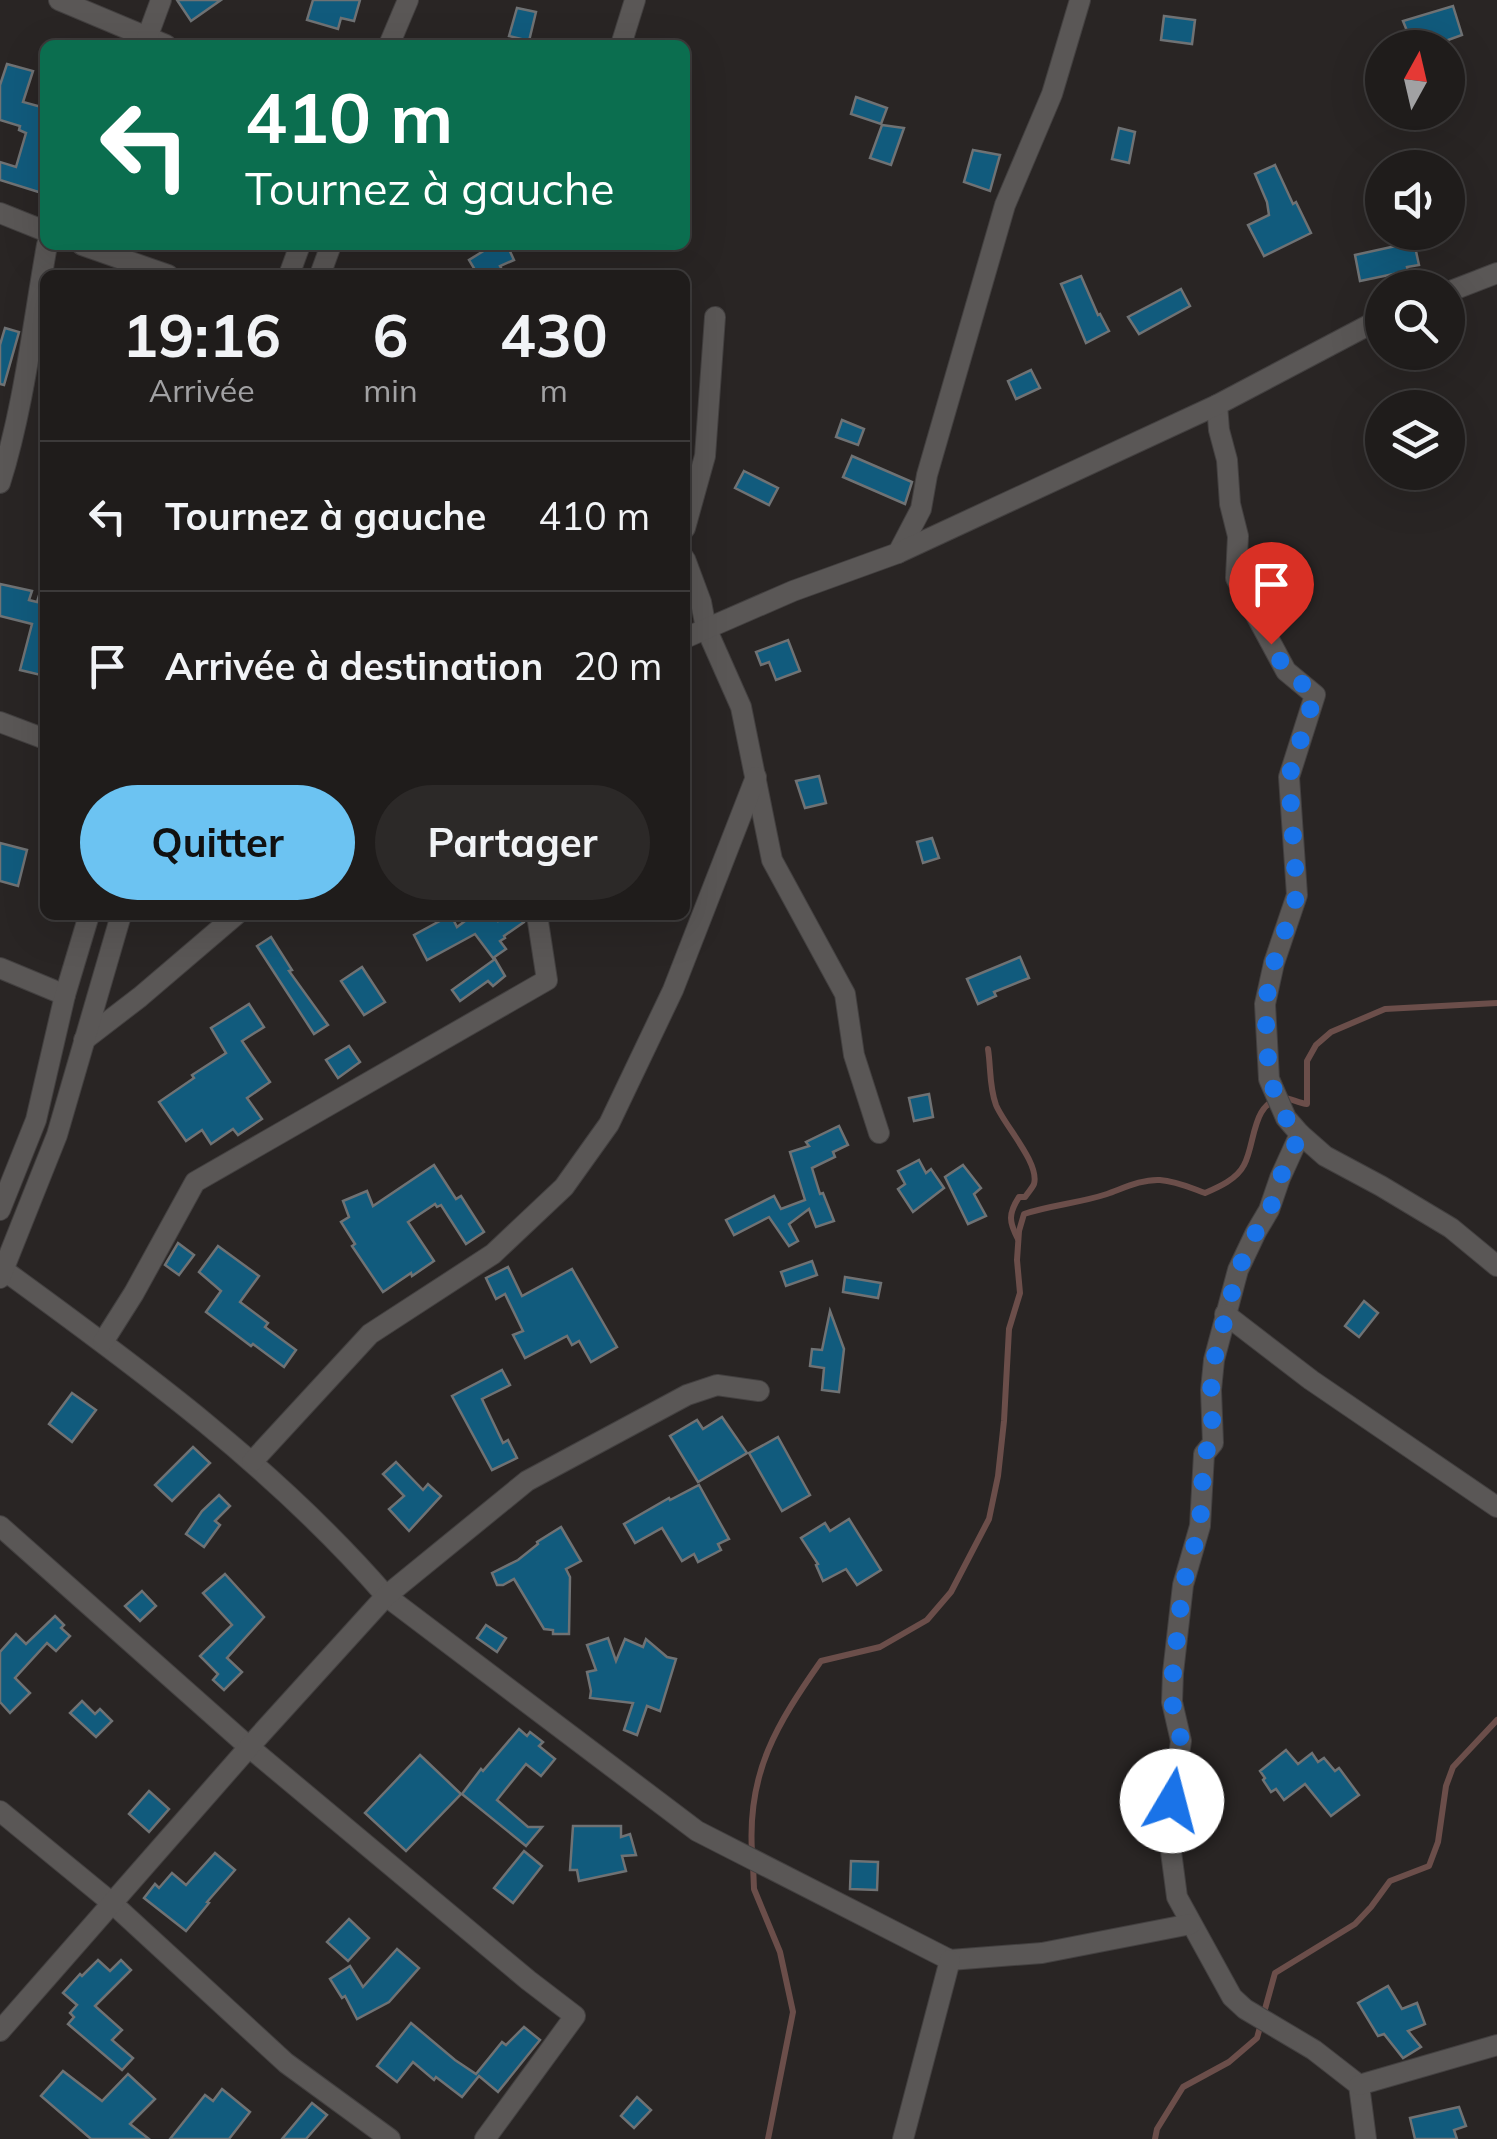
<!DOCTYPE html>
<html lang="fr">
<meta charset="utf-8">
<style>
:root{--surface:#1f1c1b;--page:#2c2928;--text:#f1f3f6;--muted:#a1a1a3;--line:#3c3a3a;--accent:#6cc3f2}
body{margin:0;font-family:Mulish,sans-serif;background:var(--page);color:var(--text);height:100vh;display:flex;flex-direction:column;font-size:38px;white-space:nowrap}
*{box-sizing:border-box;margin:0}
p{font-size:32px;color:var(--muted)}
.icon{flex:none;width:55px;height:55px;fill:none;stroke:currentColor;stroke-width:2;stroke-linecap:round;stroke-linejoin:round}
.map{position:relative;flex:1;overflow:hidden}
.sheet{position:absolute;left:40px;top:270px;width:650px;height:650px;display:flex;flex-direction:column;background:var(--surface);border-radius:15px;box-shadow:0 10px 40px #0002,0 0 0 2px var(--line)}
.sheet>*{flex:none}
.top-card{position:absolute;left:40px;top:40px;width:650px;height:210px;border-radius:15px;box-shadow:0 10px 40px #0002,0 0 0 2px var(--line);background:#0b6e4f;color:#fff;overflow:hidden}
.needle{width:65px;rotate:8deg}
.buttons{position:absolute;left:1365px;top:30px;display:grid;gap:20px}
.buttons a{display:grid;place-items:center;width:100px;height:100px;border-radius:50%;background:var(--surface);box-shadow:0 10px 40px #0002,0 0 0 2px var(--line);font-size:50px}
.pin{position:absolute;display:grid;place-items:center;width:85px;height:85px;color:#fff;margin:-102px -42px;border-radius:50% 50% 50% 0;rotate:-45deg;box-shadow:0 0 10px #0007}
.pin .icon{rotate:45deg}
.me{position:absolute;width:110px;margin:-55px;rotate:8deg;stroke-linejoin:round;filter:drop-shadow(0 0 8px #0008)}
.turn{display:flex;align-items:center;gap:35px;height:210px;padding:0 40px;font-size:45px}
.turn .icon{width:130px;height:130px;stroke-width:2.5}
.turn b{display:block;font-size:70px;line-height:85px}
.eta{display:flex;justify-content:space-evenly;align-items:center;height:170px;text-align:center}
.eta b{font-size:60px;font-weight:700;line-height:70px}
.button{display:flex;gap:20px;margin-top:auto;padding:20px 40px}
.button a{flex:1;height:115px;border-radius:60px;background:var(--accent);color:#111;font-size:40px;font-weight:700;line-height:115px;text-align:center}
.button a+a{background:var(--page);color:var(--text)}
ul{padding:0;list-style:none}
li{display:flex;align-items:center;gap:30px;height:150px;padding:0 40px;border-top:2px solid var(--line)}
li div{flex:1}
li b{display:block;font-size:38px}
li em{font-style:normal}
.map>svg:first-child{display:block}
.lines{fill:none;stroke-linecap:round;stroke-linejoin:round}
.stream{stroke:#6b4e4a;stroke-width:6}
.building{fill:#115b7d;stroke:#6f7274;stroke-width:2.5}
.minor-casing{stroke:#434040;stroke-width:22}
.minor{stroke:#5a5756;stroke-width:20}
.route{stroke:#1a73e8;stroke-width:18;stroke-dasharray:0 32.4}
</style>
<div class="map">
<svg width="1497" height="2139" viewBox="0 0 1497 2139">
<rect width="100%" height="100%" fill="#292524"/>
<g class="lines">
<g class="stream">
<path d="M988,1049C991,1068 989,1086 996,1105C1004,1125 1040,1163 1034,1184C1033,1187 1027,1194 1025,1197H1019C1008,1214 1009,1222 1018,1239"/>
<path d="M752,1852C747,1772 777,1724 821,1661L880,1647L927,1620L951,1592L989,1519L998,1476L1004,1421L1009,1329L1020,1293L1017,1260L1019,1231L1024,1214C1051,1205 1080,1203 1107,1194C1124,1188 1142,1179 1160,1180C1176,1181 1191,1188 1205,1193C1219,1187 1237,1179 1244,1165C1256,1143 1251,1101 1284,1098C1290,1098 1299,1103 1307,1104V1061L1316,1045L1331,1032L1385,1009L1497,1003"/>
<path d="M753,1864L754,1889L780,1952L793,2012L768,2139"/>
<path d="M1155,2139L1157,2129L1183,2087L1229,2062L1257,2038L1275,1973L1355,1924L1371,1907L1390,1881L1429,1866L1438,1842L1446,1786L1453,1767L1497,1720"/>
</g>
</g>
<g class="building">
<path d="M177,0H221L191,21Z"/>
<path d="M313,0H360L354,21L341,18L338,29L307,20Z"/>
<path d="M1453,6L1462,35L1426,48H1414L1403,21Z"/>
<path d="M517,8L536,12L529,41L509,36Z"/>
<path d="M1164,16L1195,20L1192,44L1161,40Z"/>
<path d="M7,64L33,71L23,102L45,108V194L0,180V162L16,167L26,133L19,130L20,126L0,120V85Z"/>
<path d="M856,97L887,108L881,124L851,114Z"/>
<path d="M882,125L904,128L891,165L870,158Z"/>
<path d="M1119,128L1135,132L1129,163L1112,159Z"/>
<path d="M973,150L1000,155L990,191L964,182Z"/>
<path d="M1275,165L1293,204L1296,202L1311,233L1264,256L1248,225L1269,215L1267,202L1255,174Z"/>
<path d="M1414,242L1419,265L1407,267L1408,271L1360,281L1355,255Z"/>
<path d="M483,245H507L514,260L500,266L505,275H478L469,260L485,250Z"/>
<path d="M1081,276L1098,315L1100,314L1109,331L1086,343L1061,284Z"/>
<path d="M1181,289L1190,306L1139,334L1128,317Z"/>
<path d="M5,328L19,332L4,385L0,384V345Z"/>
<path d="M1031,370L1040,388L1016,399L1008,381Z"/>
<path d="M842,420L864,429L858,445L836,437Z"/>
<path d="M852,456L912,482L905,504L843,477Z"/>
<path d="M744,471L778,488L769,505L735,488Z"/>
<path d="M0,584L32,591L29,600L37,602L40,592H45V676L20,670L32,624L0,616Z"/>
<path d="M788,640L800,671L776,680L769,662L761,665L756,652Z"/>
<path d="M819,776L826,803L805,808L796,781Z"/>
<path d="M932,838L939,858L923,863L917,842Z"/>
<path d="M0,843L27,850L18,886L0,881Z"/>
<path d="M451,915L457,927L473,915H493L498,921L507,915H524V922L504,936L505,938L500,941L506,949L493,958L475,934L427,960L414,935Z"/>
<path d="M271,937L292,970L289,971L328,1025L314,1034L257,946Z"/>
<path d="M1020,957L1029,978L994,992L996,996L978,1004L967,979Z"/>
<path d="M495,959L505,976L493,986L488,981L460,1001L452,990Z"/>
<path d="M362,967L385,1002L364,1015L341,981Z"/>
<path d="M249,1004L264,1027L242,1041L270,1082L247,1098L262,1119L238,1135L233,1129L211,1144L202,1130L186,1141L159,1102L194,1078L192,1075L226,1053L211,1028Z"/>
<path d="M349,1046L360,1062L338,1078L326,1060Z"/>
<path d="M929,1094L933,1117L914,1121L909,1098Z"/>
<path d="M839,1126L848,1145L833,1152L835,1157L812,1168L820,1194L823,1193L834,1221L816,1227L809,1209L789,1224L798,1241L789,1246L769,1217L734,1235L726,1220L774,1196L781,1209L805,1200L790,1152L809,1146L806,1142Z"/>
<path d="M919,1160L926,1173L931,1169L944,1188L913,1212L898,1189L905,1184L898,1171Z"/>
<path d="M434,1165L456,1199L461,1196L484,1232L466,1244L441,1205L437,1207L435,1204L408,1222L434,1261L412,1276L411,1273L383,1292L352,1246L355,1244L341,1222L349,1217L343,1201L367,1191L373,1206Z"/>
<path d="M963,1165L981,1188L974,1194L986,1216L968,1224L945,1177Z"/>
<path d="M178,1243L194,1255L179,1275L165,1265Z"/>
<path d="M218,1246L259,1276L240,1302L268,1323L265,1327L296,1350L284,1367L253,1344L251,1346L206,1312L221,1291L199,1272Z"/>
<path d="M812,1261L817,1275L786,1286L781,1272Z"/>
<path d="M508,1267L522,1296L572,1269L617,1347L591,1362L579,1341L572,1345L567,1336L525,1358L513,1335L523,1331L505,1294L496,1299L486,1278Z"/>
<path d="M845,1277L881,1283L878,1298L843,1292Z"/>
<path d="M1364,1301L1378,1313L1359,1337L1345,1326Z"/>
<path d="M830,1311L844,1349L839,1392L822,1390L824,1368L810,1366L812,1349L822,1350Z"/>
<path d="M502,1370L510,1385L482,1399L503,1443L508,1440L517,1458L492,1470L452,1396Z"/>
<path d="M72,1393L96,1410L72,1442L49,1424Z"/>
<path d="M722,1417L747,1453L698,1482L670,1436L697,1420L703,1429Z"/>
<path d="M778,1437L810,1495L782,1511L749,1453Z"/>
<path d="M193,1447L210,1463L172,1501L155,1485Z"/>
<path d="M396,1462L423,1490L428,1484L441,1496L409,1531L389,1509L404,1496L383,1474Z"/>
<path d="M699,1485L729,1539L718,1544L721,1550L698,1562L694,1554L682,1561L662,1528L635,1543L624,1524L669,1498L670,1500Z"/>
<path d="M219,1495L230,1506L215,1521L220,1525L204,1547L186,1534L202,1511Z"/>
<path d="M849,1519L881,1570L857,1585L846,1569L823,1581L816,1565L818,1564L801,1538L825,1523L830,1531Z"/>
<path d="M561,1527L581,1561L566,1569L570,1577L569,1634H553V1630L544,1629L514,1579L503,1585H497L492,1573L518,1560L538,1544L537,1542Z"/>
<path d="M225,1574L264,1617L227,1658L242,1672L224,1690L213,1680L218,1674L200,1656L232,1625L203,1593Z"/>
<path d="M142,1591L156,1606L140,1621L125,1606Z"/>
<path d="M55,1616L64,1625L61,1628L70,1636L56,1651L47,1643L15,1678L30,1693L10,1713L0,1702V1652L16,1634L26,1644Z"/>
<path d="M486,1625L506,1638L497,1652L477,1638Z"/>
<path d="M608,1638L616,1661L625,1639L643,1647L646,1639L667,1657L676,1659L660,1711L647,1706L637,1735L624,1730L633,1703L590,1698L591,1691L587,1672L596,1670L587,1645Z"/>
<path d="M82,1701L95,1714L100,1709L112,1721L96,1737L70,1713Z"/>
<path d="M519,1729L527,1736L530,1732L543,1742L539,1746L555,1759L541,1776L526,1764L497,1800L528,1827H542L526,1846L462,1794L481,1769L483,1771Z"/>
<path d="M1286,1750L1298,1764L1312,1753L1318,1762L1324,1758L1335,1771L1339,1768L1359,1795L1331,1816L1305,1784L1284,1800L1276,1789L1271,1792L1263,1780L1265,1778L1260,1771Z"/>
<path d="M420,1755L461,1794L406,1851L365,1813Z"/>
<path d="M149,1791L169,1809L149,1832L129,1814Z"/>
<path d="M573,1826H621V1837L630,1834L636,1855L622,1856L626,1871L579,1881L577,1870H570Z"/>
<path d="M524,1851L542,1866L513,1903L494,1888Z"/>
<path d="M215,1853L235,1870L207,1902L209,1903L186,1931L144,1898L155,1884L159,1888L172,1873L186,1885Z"/>
<path d="M851,1861L878,1862L877,1890L850,1889Z"/>
<path d="M349,1919L369,1938L348,1961L327,1942Z"/>
<path d="M397,1949L419,1968L389,2002L357,2019L345,1996L342,1998L330,1979L350,1966L363,1987Z"/>
<path d="M98,1960L110,1971L121,1960L131,1970L95,2006L122,2030L112,2040L133,2058L122,2070L68,2024L74,2017L70,2013L77,2005L63,1993L80,1974L82,1976Z"/>
<path d="M1388,1986L1402,2009L1417,2003L1425,2024L1408,2031L1421,2047L1403,2058L1384,2034L1378,2036L1358,2003Z"/>
<path d="M411,2023L455,2060L476,2074L502,2042L506,2045L524,2027L540,2040L498,2092L479,2076L462,2097L436,2077L434,2080L413,2062L397,2082L377,2066Z"/>
<path d="M63,2071L102,2101L128,2074L155,2099L130,2124L149,2139H91L41,2096Z"/>
<path d="M222,2089L250,2112L229,2139H170L205,2095L213,2101Z"/>
<path d="M637,2097L651,2110L634,2128L621,2116Z"/>
<path d="M312,2103L327,2115L306,2139H282Z"/>
<path d="M1459,2107L1466,2126L1454,2130L1457,2139H1415L1410,2118Z"/>
</g>
<g class="lines">
<g class="minor-casing">
<g id="minor">
<path d="M59,0L166,45"/>
<path d="M147,38L161,0"/>
<path d="M389,45L408,0"/>
<path d="M621,45L635,0"/>
<path d="M0,213L45,231"/>
<path d="M82,245L168,275"/>
<path d="M289,275L300,245"/>
<path d="M320,275L331,245"/>
<path d="M1448,292L1497,273"/>
<path d="M1217,405L1219,430L1227,460L1230,504L1238,536L1236,578L1286,671L1315,695L1289,777L1297,895L1274,963L1265,1004L1269,1079L1286,1118L1300,1134L1280,1178L1269,1210L1256,1232L1238,1270L1214,1360L1211,1390L1213,1443L1204,1454L1200,1526L1183,1585L1173,1673L1172,1702L1181,1741L1168,1829L1177,1897L1232,1997L1245,2009L1314,2050L1359,2085L1366,2139"/>
<path d="M0,483C24,407 33,323 47,245"/>
<path d="M685,528L705,456L715,317"/>
<path d="M898,553L921,509L927,475L1005,205L1052,94L1080,0"/>
<path d="M685,559L701,602L706,628L741,707L772,860L845,994L854,1055L879,1133"/>
<path d="M685,638L793,591L898,553L1217,405L1382,318"/>
<path d="M0,722L45,739"/>
<path d="M0,968L65,995"/>
<path d="M84,1040L140,997L236,915"/>
<path d="M1300,1134L1325,1156L1381,1186L1451,1228L1497,1266"/>
<path d="M0,1210L36,1120L65,995L89,915"/>
<path d="M5,1271C140,1369 276,1469 386,1596L697,1831L950,1960L1042,1953L1191,1924"/>
<path d="M0,1278L57,1135L121,915"/>
<path d="M1225,1314L1311,1380L1497,1507"/>
<path d="M103,1342L134,1293L195,1182L547,980L537,915"/>
<path d="M252,1462L370,1334L493,1254L564,1187L609,1124L673,990L756,777"/>
<path d="M0,1526L249,1747L528,1980L575,2016L485,2139"/>
<path d="M0,1811L112,1903L286,2063L390,2139"/>
<path d="M0,2031L249,1747L386,1596L527,1481L687,1395L717,1385L759,1391"/>
<path d="M1359,2085L1497,2045"/>
<path d="M903,2139L950,1960"/>
</g>
</g>
<use href="#minor" class="minor"/>
</g>
<g class="lines">
<path class="route" d="M1172,1801L1181,1740L1172,1702L1173,1673L1183,1585L1200,1526L1204,1454L1213,1442L1211,1390L1214,1360L1238,1270L1256,1232L1270,1210L1280,1178L1300,1134L1286,1118L1269,1078L1265,1004L1274,963L1297,895L1289,777L1315,694L1286,671L1271,644"/>
</g>
</svg>
<div class="buttons">
<a><svg class="needle" viewBox="-14 -14 28 28"><path d="M0-13l5 13h-10z" fill="#e53935"/><path d="M0 13l5-13h-10z" fill="#a1a1a3"/></svg></a>
<a><svg class="icon" aria-label="sound" viewBox="0 0 24 24"><path d="M4 9h4l5-4v14l-5-4H4zM17 9q2 3 0 6"/></svg></a>
<a><svg class="icon" aria-label="search" viewBox="0 0 24 24"><circle cx="10" cy="10" r="6"/><path d="M15 15l6 6"/></svg></a>
<a><svg class="icon" aria-label="layers" viewBox="0 0 24 24"><path d="M12 4l9 5-9 5-9-5zM3 14l9 5 9-5"/></svg></a>
</div>
<div class="pin" style="left:1271px;top:644px;background:#d93025"><svg class="icon" aria-label="arrive" viewBox="0 0 24 24"><path d="M6 21V4h12l-3 4 3 4H6"/></svg></div>
<svg class="me" style="left:1172px;top:1801px" viewBox="-20 -20 40 40"><circle r="19" fill="#fff"/><path d="M0-13L10 11 0 6-10 11z" fill="#1a73e8"/></svg>
<div class="top-card">
<div class="turn"><svg class="icon" aria-label="left" viewBox="0 0 24 24"><path d="M17 20v-9H6M10 6l-5 5 5 5"/></svg><div><b>410 m</b>Tournez à gauche</div></div>
</div>
<section class="sheet">
<div class="eta">
<div><b>19:16</b><p>Arrivée</p></div>
<div><b>6</b><p>min</p></div>
<div><b>430</b><p>m</p></div>
</div>
<ul>
<li><svg class="icon" aria-label="left" viewBox="0 0 24 24"><path d="M17 20v-9H6M10 6l-5 5 5 5"/></svg><div><b>Tournez à gauche</b></div><em>410 m</em></li>
<li><svg class="icon" aria-label="arrive" viewBox="0 0 24 24"><path d="M6 21V4h12l-3 4 3 4H6"/></svg><div><b>Arrivée à destination</b></div><em>20 m</em></li>
</ul>
<div class="button"><a>Quitter</a><a>Partager</a></div>
</section>
</div>
